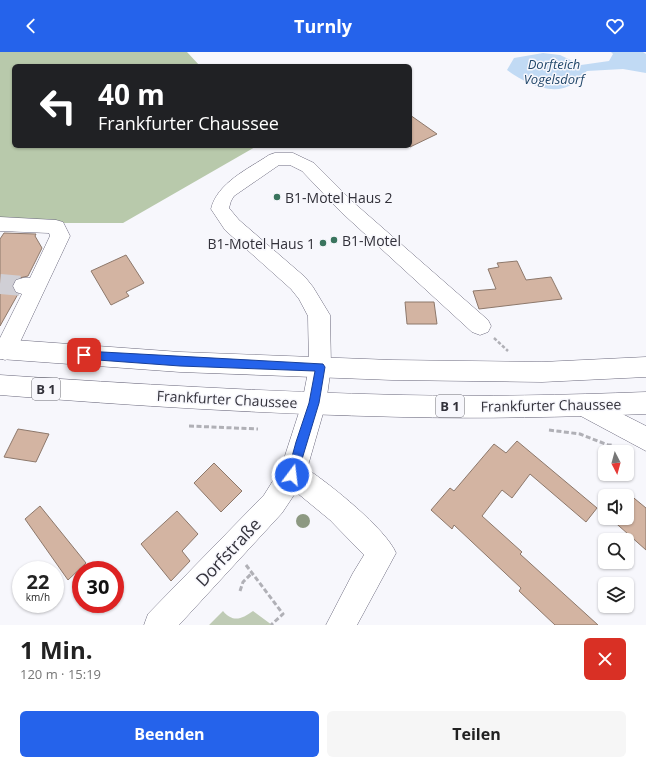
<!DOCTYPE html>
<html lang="de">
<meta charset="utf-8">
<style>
:root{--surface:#fff;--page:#f6f6f6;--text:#222;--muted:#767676;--accent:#2563eb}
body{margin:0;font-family:"Open Sans",sans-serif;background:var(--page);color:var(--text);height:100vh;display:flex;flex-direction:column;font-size:15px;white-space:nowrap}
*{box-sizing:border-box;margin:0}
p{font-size:13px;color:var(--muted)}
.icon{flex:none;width:22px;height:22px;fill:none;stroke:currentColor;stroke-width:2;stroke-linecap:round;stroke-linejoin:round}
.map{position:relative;height:573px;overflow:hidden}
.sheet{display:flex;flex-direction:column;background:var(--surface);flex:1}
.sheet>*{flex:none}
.guide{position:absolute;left:12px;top:12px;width:400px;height:84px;border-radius:6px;box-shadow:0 1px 3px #0004;background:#202124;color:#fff;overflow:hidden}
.needle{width:26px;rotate:174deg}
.fabs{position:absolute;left:598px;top:393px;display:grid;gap:8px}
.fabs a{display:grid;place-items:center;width:36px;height:36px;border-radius:6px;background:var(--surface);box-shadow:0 1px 3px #0004;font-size:20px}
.speed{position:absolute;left:12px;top:509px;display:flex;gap:8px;font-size:20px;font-weight:700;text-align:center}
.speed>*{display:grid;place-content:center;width:52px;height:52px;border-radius:50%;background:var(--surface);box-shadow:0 1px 3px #0004;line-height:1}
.speed small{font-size:10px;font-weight:400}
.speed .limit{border:6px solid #d22;background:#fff;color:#111}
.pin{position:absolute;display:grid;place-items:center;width:34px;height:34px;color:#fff;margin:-17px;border-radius:8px;box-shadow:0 2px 6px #0006}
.me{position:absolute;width:44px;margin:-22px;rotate:15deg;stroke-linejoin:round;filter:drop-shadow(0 0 3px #0008)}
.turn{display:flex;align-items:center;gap:14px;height:84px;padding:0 20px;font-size:18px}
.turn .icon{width:52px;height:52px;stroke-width:2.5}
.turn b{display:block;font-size:28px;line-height:34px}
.round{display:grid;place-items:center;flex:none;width:42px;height:42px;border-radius:6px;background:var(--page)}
.overview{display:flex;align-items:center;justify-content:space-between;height:68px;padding:0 20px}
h1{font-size:24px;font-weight:700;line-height:30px}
.cta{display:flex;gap:8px;margin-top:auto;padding:8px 20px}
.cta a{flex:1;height:46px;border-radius:6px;background:var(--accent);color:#fff;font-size:16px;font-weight:700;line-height:46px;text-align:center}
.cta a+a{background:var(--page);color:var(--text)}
header{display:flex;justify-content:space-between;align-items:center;height:52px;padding:0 20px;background:var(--accent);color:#fff;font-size:18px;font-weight:700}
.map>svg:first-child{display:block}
.green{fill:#bfcbb5}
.forest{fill:#b8c9ab}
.water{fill:#c1daf4}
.building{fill:#d3b4a2;stroke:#8d786b}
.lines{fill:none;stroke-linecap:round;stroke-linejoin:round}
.minor-tunnel{stroke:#d0cfd5;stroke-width:20;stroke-dasharray:20 10;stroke-linecap:butt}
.minor-casing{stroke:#6b697d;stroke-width:1}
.major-casing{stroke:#6b697d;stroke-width:1}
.path-far1{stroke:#b0b0b6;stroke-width:2.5;stroke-dasharray:3.5 2;stroke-linecap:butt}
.path{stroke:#b0b0b6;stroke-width:3;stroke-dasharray:5 2.5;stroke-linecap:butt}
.minor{fill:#fff;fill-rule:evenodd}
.major{fill:#fff;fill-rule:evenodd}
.tree{fill:#8d9982}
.route{fill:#2563eb;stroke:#184099}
.poi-dot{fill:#3a745e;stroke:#f7f7fc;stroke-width:1.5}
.labels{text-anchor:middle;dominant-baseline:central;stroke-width:3;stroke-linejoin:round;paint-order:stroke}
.far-water-label{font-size:13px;font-style:italic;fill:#21476a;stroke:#f7f7fc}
.shield{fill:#f7f7fc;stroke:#6d6c74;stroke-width:1}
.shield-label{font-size:13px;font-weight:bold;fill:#32313a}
.poi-label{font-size:14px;fill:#32313a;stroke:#f7f7fc;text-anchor:start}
.street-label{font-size:14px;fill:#32313a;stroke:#f7f7fc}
.near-street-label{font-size:17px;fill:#32313a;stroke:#f7f7fc}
</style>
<header><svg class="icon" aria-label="back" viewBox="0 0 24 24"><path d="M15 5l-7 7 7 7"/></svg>Turnly<svg class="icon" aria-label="heart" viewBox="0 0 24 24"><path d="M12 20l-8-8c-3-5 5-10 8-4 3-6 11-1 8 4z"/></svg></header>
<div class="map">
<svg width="646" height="573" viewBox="0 0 646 573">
<rect width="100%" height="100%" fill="#f7f7fc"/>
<path class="green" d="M223,559C233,571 242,567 253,559L272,573H209Z"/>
<path class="forest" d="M0,0H187L200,14H14V94H257L123,171H0Z"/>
<path class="water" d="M611,0H643L646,2V21L623,17L587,19C582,23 578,29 573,32C552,45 525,31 507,18L514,6L543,1L560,3L581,13L609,9L613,2Z"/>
<g class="building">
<path d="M410,63L437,82L410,95Z"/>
<path d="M4,181L36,182L35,184L42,196L28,224L15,227L12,235L15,241L18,242L0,274V187Z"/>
<path d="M126,203L144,231L126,240L129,244L111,253L91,219Z"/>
<path d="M517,209L526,228L551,225L562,247L479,257L473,239L496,237L488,217L499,215L497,211Z"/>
<path d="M405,250H434L437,272H407Z"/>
<path d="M18,377L49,382L36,410L4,405Z"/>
<path d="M517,389L597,456L586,470L530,422L512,446L502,438L482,464L522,500L520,502L598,573H555L519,539L521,536L454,473L452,477L431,458L450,436L454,439L494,392L506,401Z"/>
<path d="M214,411L242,439L221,460L194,431Z"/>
<path d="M629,442L646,456V498L610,466H627V444Z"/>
<path d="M40,454L86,511L68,528L25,467Z"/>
<path d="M177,459L198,482L182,499L190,509L171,529L141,492Z"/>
</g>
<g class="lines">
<path class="minor-tunnel" d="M0,232L23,234"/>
<g class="minor-casing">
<g id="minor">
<path d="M275,101H293L314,111L353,150L488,268L491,274L488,280L480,283L472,280L341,160L302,119L290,113H279L234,144L231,149L229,156L239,168L305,225L313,235L330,263L331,315L326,351L307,417C330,432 386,477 396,501L357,573H326L353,521L364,503L330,468L296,440L282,461L179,573H144L148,562L264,443L281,416L302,351L309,315L308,264L299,247L291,237L225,178L211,157C217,131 248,117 269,103Z"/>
<path d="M0,165L56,168L63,170L70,184L13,305L5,308L0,306V286L22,242L16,240L13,234L16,228L23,226H30L50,184L49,181L0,179Z"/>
<path d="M585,343L646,374V399L577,362L573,354L577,346Z"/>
</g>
</g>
<g class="major-casing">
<g id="major">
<path d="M0,287L180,300L392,308L542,310L646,305V325L542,330L392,328L180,320L0,307Z"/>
<path d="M0,323C134,332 268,340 402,343C484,345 565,343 646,340V362C565,365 484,367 402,365C268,362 134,354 0,343Z"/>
</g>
</g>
<path class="path-far1" d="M494,286L508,299"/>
<g class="path">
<path d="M189,374L258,377"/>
<path d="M549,378L580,382L608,393H612"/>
<path d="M246,513L283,562L271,573"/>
<path d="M240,539L243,530L252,521"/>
</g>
<use href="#minor" class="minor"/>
<use href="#major" class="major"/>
</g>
<circle class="tree" cx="303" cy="469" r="7"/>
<path class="route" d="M84,299L323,312L325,315L319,351L296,427L292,429L289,427L287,423L296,390L309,351L315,319L180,314L84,307L81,306L80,303L81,300Z"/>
<g class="poi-dot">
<circle cx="277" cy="145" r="4"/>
<circle cx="334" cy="188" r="4"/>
<circle cx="323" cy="191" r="4"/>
</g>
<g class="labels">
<g class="far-water-label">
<text x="554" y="12">Dorfteich<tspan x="554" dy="15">Vogelsdorf</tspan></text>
</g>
<g class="shield">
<rect x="32" y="326" width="28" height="22" rx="3"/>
<rect x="436" y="343" width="28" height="22" rx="3"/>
</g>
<g class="shield-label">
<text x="46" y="337">B 1</text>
<text x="450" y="354">B 1</text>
</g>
<g class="poi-label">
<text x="285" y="145">B1-Motel Haus 2</text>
<text x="342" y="188">B1-Motel</text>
<text x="315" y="191" text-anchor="end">B1-Motel Haus 1</text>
</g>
<g class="street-label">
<text transform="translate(227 347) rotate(3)">Frankfurter Chaussee</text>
<text transform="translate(551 353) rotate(-1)">Frankfurter Chaussee</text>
</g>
<g class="near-street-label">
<text transform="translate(228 500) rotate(-47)">Dorfstraße</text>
</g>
</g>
</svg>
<div class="fabs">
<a><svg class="needle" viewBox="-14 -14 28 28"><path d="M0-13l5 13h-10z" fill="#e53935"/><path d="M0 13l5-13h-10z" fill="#767676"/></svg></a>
<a><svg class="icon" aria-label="sound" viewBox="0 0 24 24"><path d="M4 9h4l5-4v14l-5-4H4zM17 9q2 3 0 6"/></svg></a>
<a><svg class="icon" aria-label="search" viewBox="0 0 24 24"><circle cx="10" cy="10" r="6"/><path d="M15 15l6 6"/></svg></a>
<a><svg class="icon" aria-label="layers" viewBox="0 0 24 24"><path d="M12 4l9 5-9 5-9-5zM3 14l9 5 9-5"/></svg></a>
</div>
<div class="speed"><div>22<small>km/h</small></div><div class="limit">30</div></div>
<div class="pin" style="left:84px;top:303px;background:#d93025"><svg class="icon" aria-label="arrive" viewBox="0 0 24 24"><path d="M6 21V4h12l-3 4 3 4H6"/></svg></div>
<svg class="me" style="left:292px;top:423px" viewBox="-20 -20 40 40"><circle r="17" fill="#2563eb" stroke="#fff" stroke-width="3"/><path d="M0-11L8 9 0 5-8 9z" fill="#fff"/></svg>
<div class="guide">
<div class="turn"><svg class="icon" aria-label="left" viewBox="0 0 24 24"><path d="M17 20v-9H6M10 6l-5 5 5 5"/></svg><div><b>40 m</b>Frankfurter Chaussee</div></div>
</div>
</div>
<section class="sheet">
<div class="overview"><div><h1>1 Min.</h1><p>120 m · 15:19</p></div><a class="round" style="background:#d93025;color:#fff"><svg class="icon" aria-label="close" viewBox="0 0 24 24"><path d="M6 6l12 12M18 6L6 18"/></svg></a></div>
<div class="cta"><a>Beenden</a><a>Teilen</a></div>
</section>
